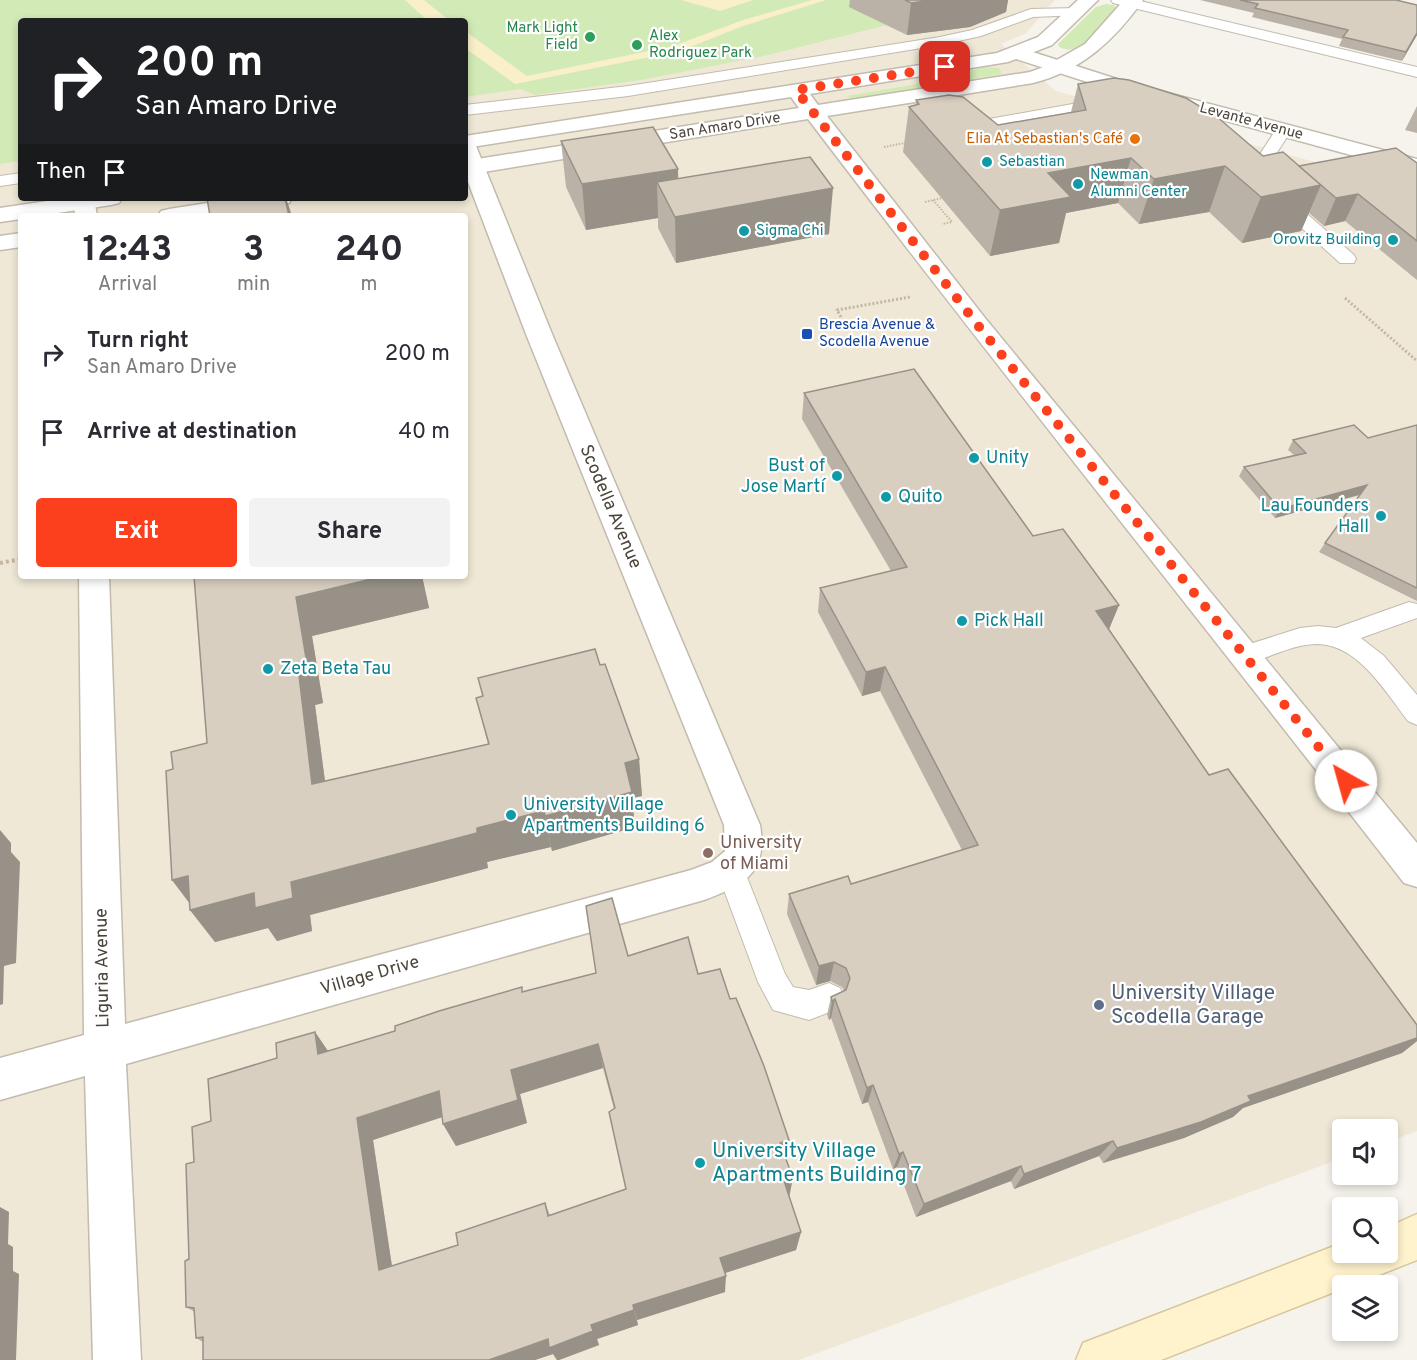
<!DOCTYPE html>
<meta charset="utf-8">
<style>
:root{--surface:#fff;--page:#f2f2f3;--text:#2b2b33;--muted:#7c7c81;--accent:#fc3f1d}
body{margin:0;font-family:Overpass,sans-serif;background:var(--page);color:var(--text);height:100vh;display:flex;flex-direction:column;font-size:22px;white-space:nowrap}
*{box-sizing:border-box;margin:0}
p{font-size:20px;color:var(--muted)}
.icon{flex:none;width:33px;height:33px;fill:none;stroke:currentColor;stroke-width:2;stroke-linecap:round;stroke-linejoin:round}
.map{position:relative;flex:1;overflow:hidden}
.drawer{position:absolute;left:18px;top:213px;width:450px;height:366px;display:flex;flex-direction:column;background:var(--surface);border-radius:6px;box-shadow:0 3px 9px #0003}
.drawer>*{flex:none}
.banner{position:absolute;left:18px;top:18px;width:450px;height:183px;border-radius:6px;box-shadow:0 3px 9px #0003;background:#202124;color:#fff;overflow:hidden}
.tools{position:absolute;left:1332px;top:1119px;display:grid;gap:12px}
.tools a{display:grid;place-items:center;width:66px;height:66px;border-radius:6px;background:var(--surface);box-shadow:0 3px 9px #0003;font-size:30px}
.pin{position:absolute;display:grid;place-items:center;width:51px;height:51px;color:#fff;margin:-26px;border-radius:12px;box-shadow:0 3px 9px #0006}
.me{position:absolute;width:66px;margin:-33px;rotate:322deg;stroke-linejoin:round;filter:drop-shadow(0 0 4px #0008)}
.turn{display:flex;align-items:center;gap:21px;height:126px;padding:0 18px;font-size:27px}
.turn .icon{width:78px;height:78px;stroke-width:2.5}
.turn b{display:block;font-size:42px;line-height:51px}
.then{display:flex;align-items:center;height:57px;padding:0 18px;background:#0003;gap:12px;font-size:22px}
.eta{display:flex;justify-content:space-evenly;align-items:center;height:102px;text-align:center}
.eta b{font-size:36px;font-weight:700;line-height:42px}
.cta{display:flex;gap:12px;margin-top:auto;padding:12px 18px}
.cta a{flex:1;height:69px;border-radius:6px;background:var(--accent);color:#fff;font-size:24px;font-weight:700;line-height:69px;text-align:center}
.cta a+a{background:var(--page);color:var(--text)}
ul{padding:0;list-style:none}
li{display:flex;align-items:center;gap:18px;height:78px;padding:0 18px}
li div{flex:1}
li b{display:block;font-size:22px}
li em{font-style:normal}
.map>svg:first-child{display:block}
.education{fill:#efe8d6;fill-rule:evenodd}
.green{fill:#d2eab5}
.sand{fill:#f9efc9}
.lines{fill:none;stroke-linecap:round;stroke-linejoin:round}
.service-casing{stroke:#c2bbae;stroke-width:2}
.minor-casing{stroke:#c2bbae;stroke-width:3}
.tertiary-casing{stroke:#c2bbae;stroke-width:3}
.secondary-casing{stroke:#d6c79b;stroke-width:3}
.path-far2{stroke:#c4b79f;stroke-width:2;stroke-dasharray:1.5 1.5;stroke-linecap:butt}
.path-far1{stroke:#c4b79f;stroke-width:3;stroke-dasharray:2 2;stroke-linecap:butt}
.path{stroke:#c4b79f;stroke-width:4;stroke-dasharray:3 3;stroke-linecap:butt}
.service{fill:#fff;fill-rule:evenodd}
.minor{fill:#fff;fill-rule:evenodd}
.tertiary{fill:#fff;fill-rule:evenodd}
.secondary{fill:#fff3cd;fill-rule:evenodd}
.wall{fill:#bab2a6;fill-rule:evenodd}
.shaded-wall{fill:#979187}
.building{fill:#d8cfc1;stroke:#979187;stroke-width:1.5;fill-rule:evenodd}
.route{stroke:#fc3f1d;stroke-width:10;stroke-dasharray:0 18}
.leisure-dot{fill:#2e9e5b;stroke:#fff;stroke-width:2}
.food-dot{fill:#e8710a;stroke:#fff;stroke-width:2}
.culture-dot{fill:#0f9aa8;stroke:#fff;stroke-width:2}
.transit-dot{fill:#1a4fb4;stroke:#fff;stroke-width:2}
.education-dot{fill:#8d6e63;stroke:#fff;stroke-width:2}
.service-dot{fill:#5c6f8a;stroke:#fff;stroke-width:2}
.labels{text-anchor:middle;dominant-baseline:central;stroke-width:4.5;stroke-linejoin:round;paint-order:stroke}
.far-leisure-label{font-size:15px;fill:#27864d;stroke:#fff;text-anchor:end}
.far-street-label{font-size:15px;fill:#4b4439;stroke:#fff}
.far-food-label{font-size:15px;fill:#c56008;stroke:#fff;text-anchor:end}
.far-culture-label{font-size:15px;fill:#0d838f;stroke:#fff;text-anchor:start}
.far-transit-label{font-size:15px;fill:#164399;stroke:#fff;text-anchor:start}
.culture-label{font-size:18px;fill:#0d838f;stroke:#fff;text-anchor:start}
.street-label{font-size:18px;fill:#4b4439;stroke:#fff}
.education-label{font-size:18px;fill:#785e54;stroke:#fff;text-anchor:start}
.near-service-label{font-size:21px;fill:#4e5e75;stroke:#fff;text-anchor:start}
.near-culture-label{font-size:21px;fill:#0d838f;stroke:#fff;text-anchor:start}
</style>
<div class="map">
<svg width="1417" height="1360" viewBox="0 0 1417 1360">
<rect width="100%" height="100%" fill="#f6f3ec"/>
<path class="education" d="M0,0H1055L1026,33L1001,44L1056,91L1417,190V1131L1388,1142V1130H1342V1158L799,1360H0ZM21,21H465V198H21ZM21,216H465V576H21Z"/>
<g class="green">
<path d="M0,0H1005L970,27L907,35L887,25L768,55L647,79L535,95L521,89L465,97V21H21V161L0,164Z"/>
<path d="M1106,4L1114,5L1118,10C1103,24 1082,59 1059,47L1058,44L1096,7Z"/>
<path d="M984,67L999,68L1002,74L853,99L847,96L940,80Z"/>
</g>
<g class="sand">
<path d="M405,0H424L450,21H428Z"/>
<path d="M681,0H753L720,11Z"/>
<path d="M812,0H826L743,26L680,51L515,84L465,48V31L527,76L673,46L743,20Z"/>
</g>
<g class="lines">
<g class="service-casing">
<g id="service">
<path d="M1111,0H1136L1417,67V77L1113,3Z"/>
<path d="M1077,8L1082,9V15L1033,17L981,36L940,45L628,96L465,115V105L628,86L940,37L972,30L1031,9Z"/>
<path d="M1102,92L1108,94L1110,97C1107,101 1104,104 1100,106C1082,115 1007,128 985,130C977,130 960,130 955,123L963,118L984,120L1078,103Z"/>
<path d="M1283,126L1291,131L1265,171L1268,180L1354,255L1356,259L1354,263H1340L1251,182L1249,171L1277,128Z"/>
<path d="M21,173V183L0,186V176Z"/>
<path d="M1409,602L1417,604V618L1361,638L1384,656L1417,695V725L1408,721C1386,693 1359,645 1318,644C1294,644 1269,657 1246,665L1237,662L1233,655L1237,648L1300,628L1318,626L1336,628Z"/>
<path d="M731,858L741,862L785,974L793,987L809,990L829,983L840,988L844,998L840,1008L809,1020L773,1010L758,982L717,871L721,862Z"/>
</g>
</g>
<g class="minor-casing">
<g id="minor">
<path d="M1017,47L1123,81L1417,159V173L1109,89L1010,57L1007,53L1010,49Z"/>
<path d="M465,140L473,141L476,146L552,334L760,825C768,873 744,885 704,900L126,1064L141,1360H93L85,1076L0,1100V1058L84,1035L79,576H109L125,1024L691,870L712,862L725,851L724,825L526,334L465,174Z"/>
<path d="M76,198H94L97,216H75L74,202Z"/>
</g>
</g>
<g class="tertiary-casing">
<g id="tertiary">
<path d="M1078,0H1098L1052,45L1008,62L810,94L818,105L1030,72L1046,66L1085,44L1124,0H1143C1115,40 1081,71 1033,83L827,116L985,318L1417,843V887L1404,883C1206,627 1003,376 808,119L465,175V161L799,108L791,97L465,148V136L997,53L1038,37Z"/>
<path d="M67,198H122L119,203L111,205L38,216H21V219L0,222V208Z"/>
<path d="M239,198H292L289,203L281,205L211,216H158L161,211L169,209Z"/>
<path d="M21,233V247L0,250V236Z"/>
</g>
</g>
<g class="secondary-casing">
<path id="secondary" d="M1417,1214V1260L1351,1286H1342V1289L1161,1360H1076L1083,1343L1342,1243V1252H1388V1227Z"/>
</g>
<g class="path-far2">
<path d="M884,147L909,142"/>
<path d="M933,200L952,222L942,224"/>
<path d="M925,202L942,198"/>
</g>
<g class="path-far1">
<path d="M1345,298L1417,361"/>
<path d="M841,317L837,310L910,297"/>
</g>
<path class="path" d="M0,563L21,559"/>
<use href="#service" class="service"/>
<use href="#minor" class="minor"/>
<use href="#tertiary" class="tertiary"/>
<use href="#secondary" class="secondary"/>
</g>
<g class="wall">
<path d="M850,0H1008L1006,12L970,27L907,35L849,7Z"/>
<path d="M1200,0H1396L1417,5V35L1402,61L1339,46L1342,39L1252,17L1254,13Z"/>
<path d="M1078,84L1263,156L1299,166L1417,163V280L1345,221L1324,226L1309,213L1301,231L1242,243L1209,212L1139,224L1118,203L1066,213L1059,243L990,256L903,152L909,107L916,105V100L998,125L1071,112Z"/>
<path d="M1417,106V133L1405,130Z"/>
<path d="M561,141L678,179L829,234L676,263L658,228V218L586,230L566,187Z"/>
<path d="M804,393L1033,536L1119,605L1109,629L1209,775L1417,1025V1041L1402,1053L1243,1108L1233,1117L1184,1138L1103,1163L1099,1156L1014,1189L1011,1181L916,1217L897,1167L893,1169L868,1102L862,1104L831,1018L829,1020L827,1015L831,997L844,991L842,987L830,981L816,985L787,914L789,894L851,884L962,850L880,691L862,696L818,612L820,588L891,571L802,419Z"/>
<path d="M1417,425V601L1319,552L1325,543L1360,495L1275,518L1239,476L1244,467L1294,455L1288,450L1293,440L1368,438Z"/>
<path d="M194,576H422L429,608L312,636L323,703L315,705L325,781L488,744L476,698L600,665L639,759L642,796L632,798L635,827L552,851L551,847L487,862L488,868L310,915L312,931L277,941L268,928L215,942L190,910V904L172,880L173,769L207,743Z"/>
<path d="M628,956L698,974L786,1159L789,1198L801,1232L796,1250L725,1273V1292L637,1320L638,1325L597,1339L599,1345L559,1360H557L553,1354L535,1360H203V1342L196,1338L195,1312L186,1307L194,1162L211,1121L277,1058L315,1032L328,1051L523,992L596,973ZM603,1068L614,1109L609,1112L626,1189L550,1215L545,1203L458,1245L392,1266L373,1140L443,1117V1124L456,1146L527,1123L520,1094Z"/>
</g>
<g class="shaded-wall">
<path d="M933,0H1008L1006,12L970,27L907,35L911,3Z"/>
<path d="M1417,33V35L1402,61L1406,52Z"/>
<path d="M1131,158L1118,203L1066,213L1059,243L990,256L1000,210L1048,173Z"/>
<path d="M1225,166L1209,212L1139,224L1154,179Z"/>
<path d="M678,169L679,214L657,182L658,218L586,230L582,184Z"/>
<path d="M1321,185L1301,231L1242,243L1261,197Z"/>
<path d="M833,188L829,234L676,263L675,217Z"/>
<path d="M1358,194L1345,221L1324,226L1336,198Z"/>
<path d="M285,198H286L292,216H289Z"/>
<path d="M1367,485L1362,494L1275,518L1280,509Z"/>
<path d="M384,576H422L429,608L312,636L323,703L315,705L330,820L312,784L298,667L296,597Z"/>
<path d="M1119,605L1109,629L1096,611Z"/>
<path d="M885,667L880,691L862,696L866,672Z"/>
<path d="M639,759L642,796L632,798L635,827L552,851L545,816L625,763Z"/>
<path d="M544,811L551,847L487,862L488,868L310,915L312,931L277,941L268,928L215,942L190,910L194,909L172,880L188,876L291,882L477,828Z"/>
<path d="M0,830L11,843V852L20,862L16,963L4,966L3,1004L0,1005Z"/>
<path d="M834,962L830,981L816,985L819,966Z"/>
<path d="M835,999L831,1018L829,1020L832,1001Z"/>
<path d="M315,1032L332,1057L318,1054Z"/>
<path d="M1417,1038V1041L1402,1053L1243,1108L1233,1117L1184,1138L1103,1163L1117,1148L1248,1096Z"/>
<path d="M598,1044L603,1068L520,1094L527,1123L456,1146L443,1124L511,1070Z"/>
<path d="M873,1085L868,1102L862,1104L867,1088Z"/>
<path d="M439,1091L451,1114L373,1140L395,1287L379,1270L357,1118Z"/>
<path d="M789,1140L785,1162L780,1143Z"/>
<path d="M1113,1141L1099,1156L1014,1189L1024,1174Z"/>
<path d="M903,1152L897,1167L893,1169L899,1154Z"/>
<path d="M1021,1166L1011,1181L916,1217L924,1204Z"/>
<path d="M793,1178L789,1198L784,1181Z"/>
<path d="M0,1207L9,1212L8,1244L13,1247V1271L19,1274L16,1360H0Z"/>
<path d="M801,1232L796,1250L719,1275L720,1258Z"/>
<path d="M726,1276L725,1292L637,1320L633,1305Z"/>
<path d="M634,1310L638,1325L597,1339L599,1345L559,1360H557L553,1354L535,1360H489Z"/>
</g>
<g class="building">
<path d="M905,0H933L911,3Z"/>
<path d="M1240,0H1396L1417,5V33L1406,52L1343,37L1348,30L1255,8L1258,4Z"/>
<path d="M1114,78L1129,80L1186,98L1216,116L1263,156L1283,152L1321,185L1261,197L1225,166L1154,179L1131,158L1048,173L1071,197L1000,210L909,107L919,104L916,100L949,95L963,97L998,125L1086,110L1078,84Z"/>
<path d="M653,127L678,169L582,184L561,141Z"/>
<path d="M1396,148L1417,163V241L1358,194L1336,198L1299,166Z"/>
<path d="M810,157L833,188L675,217L657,182Z"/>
<path d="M207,198H285L289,216H210Z"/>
<path d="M914,369L1033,536L1063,529L1119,605L1096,611L1209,775L1228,769L1417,1025V1038L1248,1096L1251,1101L1201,1122L1117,1148L1113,1141L1024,1174L1021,1166L924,1204L903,1152L899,1154L873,1085L867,1088L835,999L832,1001L831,997L846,990L850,978L846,968L834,962L819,966L789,894L848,876L851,884L978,845L885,667L866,672L820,588L907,567L804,393Z"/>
<path d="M1354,425L1368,438L1417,425V588L1325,543L1367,485L1280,509L1244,467L1306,453L1293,440Z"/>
<path d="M194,576H384L296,597L307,664L298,667L312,784L489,744L476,698L483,696L478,678L595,649L600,665L605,664L639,759L625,763L632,792L545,816L544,811L477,828V833L291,882L293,898L255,908L254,893L190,910L188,876L172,880L166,771L173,769L171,752L207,743Z"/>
<path d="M612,898L628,956L688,937L698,974L720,969L730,999L736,998L764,1066L789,1140L780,1143L793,1178L784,1181L801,1232L720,1258L726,1276L633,1305L634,1310L591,1325L593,1331L549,1348L548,1339L489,1360H203V1337L196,1338L194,1308L186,1307L185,1261L189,1259L186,1164L194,1162L192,1127L211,1121L208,1079L277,1058L276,1043L315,1032L318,1054L395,1031V1026L439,1011L522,987V992L596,973L586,906ZM598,1044L615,1108L609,1112L626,1189L548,1216L545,1203L456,1233L458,1245L379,1270L357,1118L439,1091L443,1124L518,1100L511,1070Z"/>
</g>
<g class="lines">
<path class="route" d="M945,67L796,90L976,323L1346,781"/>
</g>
<g class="leisure-dot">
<circle cx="590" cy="37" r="6"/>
<circle cx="637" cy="45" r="6"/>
</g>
<circle class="food-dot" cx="1135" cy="139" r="6"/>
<g class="culture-dot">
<circle cx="987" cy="162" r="6"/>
<circle cx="1078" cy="184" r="6"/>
<circle cx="744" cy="231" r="6"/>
<circle cx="1393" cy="240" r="6"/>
<circle cx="974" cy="458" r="6"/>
<circle cx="837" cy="476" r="6"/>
<circle cx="886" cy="497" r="6"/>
<circle cx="1381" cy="516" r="6"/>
<circle cx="962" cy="621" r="6"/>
<circle cx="268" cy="669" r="6"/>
<circle cx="511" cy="815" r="6"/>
<circle cx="700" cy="1163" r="6"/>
</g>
<rect class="transit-dot" x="801" y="328" width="12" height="12" rx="3"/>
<circle class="education-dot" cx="708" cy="853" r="6"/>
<circle class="service-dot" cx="1099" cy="1005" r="6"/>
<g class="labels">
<g class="far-leisure-label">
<text x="578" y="28">Mark Light<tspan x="578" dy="17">Field</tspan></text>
<text x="649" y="36" text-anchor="start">Alex<tspan x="649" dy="17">Rodriguez Park</tspan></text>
</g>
<g class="far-street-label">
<text transform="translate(1251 122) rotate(15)">Levante Avenue</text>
<text transform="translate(725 127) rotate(-9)">San Amaro Drive</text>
</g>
<g class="far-food-label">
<text x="1123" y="139">Elia At Sebastian's Café</text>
</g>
<g class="far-culture-label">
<text x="999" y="162">Sebastian</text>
<text x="1090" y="175">Newman<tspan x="1090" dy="17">Alumni Center</tspan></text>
<text x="756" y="231">Sigma Chi</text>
<text x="1381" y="240" text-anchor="end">Orovitz Building</text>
</g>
<g class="far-transit-label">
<text x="819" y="325">Brescia Avenue &amp;<tspan x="819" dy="17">Scodella Avenue</tspan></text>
</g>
<g class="culture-label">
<text x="986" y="458">Unity</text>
<text x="825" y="466" text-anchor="end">Bust of<tspan x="825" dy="21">Jose Martí</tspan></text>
<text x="898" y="497">Quito</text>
<text x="1369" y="506" text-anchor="end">Lau Founders<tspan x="1369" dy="21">Hall</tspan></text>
<text x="974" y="621">Pick Hall</text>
<text x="280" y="669">Zeta Beta Tau</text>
<text x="523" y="805">University Village<tspan x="523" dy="21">Apartments Building 6</tspan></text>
</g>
<g class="street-label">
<text transform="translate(610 507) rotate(67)">Scodella Avenue</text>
<text transform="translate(103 968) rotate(-91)">Liguria Avenue</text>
<text transform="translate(370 976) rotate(-16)">Village Drive</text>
</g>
<g class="education-label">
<text x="720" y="843">University<tspan x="720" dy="21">of Miami</tspan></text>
</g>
<g class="near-service-label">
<text x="1111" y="993">University Village<tspan x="1111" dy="24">Scodella Garage</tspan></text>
</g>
<g class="near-culture-label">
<text x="712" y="1151">University Village<tspan x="712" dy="24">Apartments Building 7</tspan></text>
</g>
</g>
</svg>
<div class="tools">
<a><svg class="icon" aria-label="sound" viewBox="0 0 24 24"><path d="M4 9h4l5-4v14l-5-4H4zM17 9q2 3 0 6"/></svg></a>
<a><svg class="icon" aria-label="search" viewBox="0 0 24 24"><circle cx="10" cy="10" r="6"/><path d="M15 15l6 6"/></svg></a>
<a><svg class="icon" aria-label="layers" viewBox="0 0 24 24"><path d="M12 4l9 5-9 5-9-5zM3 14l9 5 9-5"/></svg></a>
</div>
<div class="pin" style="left:945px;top:67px;background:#d93025"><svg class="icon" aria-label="arrive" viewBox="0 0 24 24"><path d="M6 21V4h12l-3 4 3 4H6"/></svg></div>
<svg class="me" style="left:1346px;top:781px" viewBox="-20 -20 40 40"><circle r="19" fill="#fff"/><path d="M0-13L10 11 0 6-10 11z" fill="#fc3f1d"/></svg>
<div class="banner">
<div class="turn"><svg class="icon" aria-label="right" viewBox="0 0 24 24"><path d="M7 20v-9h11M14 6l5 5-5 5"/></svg><div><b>200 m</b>San Amaro Drive</div></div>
<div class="then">Then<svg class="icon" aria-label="arrive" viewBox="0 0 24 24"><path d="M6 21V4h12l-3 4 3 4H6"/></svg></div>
</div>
<section class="drawer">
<div class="eta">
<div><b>12:43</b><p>Arrival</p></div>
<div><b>3</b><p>min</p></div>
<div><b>240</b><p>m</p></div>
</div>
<ul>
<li><svg class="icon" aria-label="right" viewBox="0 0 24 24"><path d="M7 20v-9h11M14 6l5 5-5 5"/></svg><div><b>Turn right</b><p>San Amaro Drive</p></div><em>200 m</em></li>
<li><svg class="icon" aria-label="arrive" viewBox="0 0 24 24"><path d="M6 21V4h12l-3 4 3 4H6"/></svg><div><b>Arrive at destination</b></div><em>40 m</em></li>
</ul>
<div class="cta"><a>Exit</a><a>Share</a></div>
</section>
</div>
